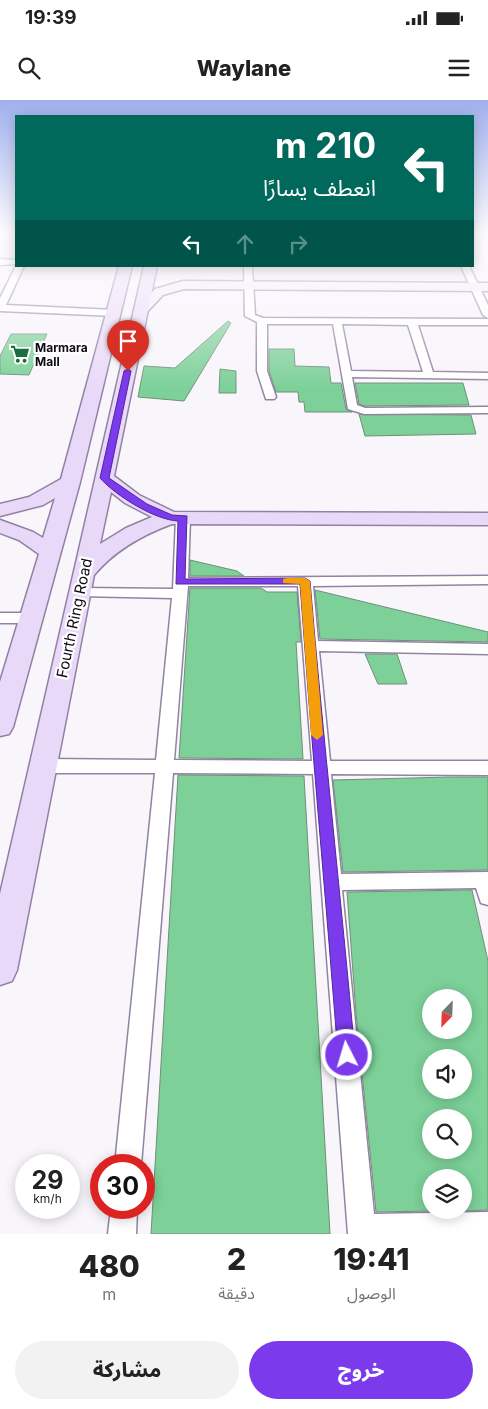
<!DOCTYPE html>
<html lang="ar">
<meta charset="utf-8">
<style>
:root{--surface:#fff;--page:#f2f2f2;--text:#222;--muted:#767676;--accent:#7c3aed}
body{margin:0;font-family:Inter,"Noto Sans Arabic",sans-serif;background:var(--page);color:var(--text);direction:rtl;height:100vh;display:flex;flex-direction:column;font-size:19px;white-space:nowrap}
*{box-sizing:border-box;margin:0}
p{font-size:16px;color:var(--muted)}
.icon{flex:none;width:28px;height:28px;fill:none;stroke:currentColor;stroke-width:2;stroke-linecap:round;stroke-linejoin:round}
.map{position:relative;height:1134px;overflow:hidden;direction:ltr}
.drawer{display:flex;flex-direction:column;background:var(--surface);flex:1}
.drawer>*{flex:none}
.hud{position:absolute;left:15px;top:15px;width:459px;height:152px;border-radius:0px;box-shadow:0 2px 12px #0003;direction:rtl;background:#00695c;color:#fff;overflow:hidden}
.needle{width:32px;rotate:203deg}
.fabs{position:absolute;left:422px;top:889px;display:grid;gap:10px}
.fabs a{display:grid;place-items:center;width:50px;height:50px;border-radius:50%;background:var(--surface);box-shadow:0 2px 12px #0003;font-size:25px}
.speed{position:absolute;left:15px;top:1054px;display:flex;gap:10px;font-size:25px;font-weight:700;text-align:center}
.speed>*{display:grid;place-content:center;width:65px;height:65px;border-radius:50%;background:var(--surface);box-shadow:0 2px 12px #0003;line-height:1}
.speed small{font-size:12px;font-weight:400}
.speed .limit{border:8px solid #d22;background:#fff;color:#111}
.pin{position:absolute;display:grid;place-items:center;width:42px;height:42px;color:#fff;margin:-51px -21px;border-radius:50% 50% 50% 0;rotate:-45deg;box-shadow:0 0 5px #0007}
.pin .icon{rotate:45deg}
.me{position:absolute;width:55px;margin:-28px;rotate:355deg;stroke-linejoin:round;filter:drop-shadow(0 0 4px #0008)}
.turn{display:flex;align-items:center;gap:18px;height:105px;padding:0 15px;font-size:22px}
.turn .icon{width:65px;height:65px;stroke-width:2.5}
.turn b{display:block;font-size:35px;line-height:42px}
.lanes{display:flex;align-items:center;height:48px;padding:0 15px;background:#0003;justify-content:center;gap:25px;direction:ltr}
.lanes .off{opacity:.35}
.eta{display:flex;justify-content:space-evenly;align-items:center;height:85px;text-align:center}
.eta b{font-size:30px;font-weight:800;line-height:35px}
.cta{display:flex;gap:10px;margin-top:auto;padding:10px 15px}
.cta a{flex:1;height:58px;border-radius:30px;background:var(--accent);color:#fff;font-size:20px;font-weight:800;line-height:58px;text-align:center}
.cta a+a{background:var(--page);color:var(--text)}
.status{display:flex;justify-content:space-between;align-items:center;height:35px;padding:0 25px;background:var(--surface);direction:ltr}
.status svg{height:14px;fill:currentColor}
header{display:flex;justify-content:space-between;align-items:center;height:65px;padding:0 15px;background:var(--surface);font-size:22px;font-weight:800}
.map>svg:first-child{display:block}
.building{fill:#7cd098;stroke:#708f79;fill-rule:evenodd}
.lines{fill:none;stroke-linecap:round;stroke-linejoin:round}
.street-casing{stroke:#9283a1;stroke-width:3}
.secondary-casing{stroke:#9283a1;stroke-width:3}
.primary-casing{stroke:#9380a5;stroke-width:3}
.street{fill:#fff;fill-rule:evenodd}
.secondary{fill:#f4ecfb;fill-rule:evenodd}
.primary{fill:#e9d9f8;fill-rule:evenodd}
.route{fill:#7c3aed;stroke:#51269a}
.slow{fill:#f59e0b}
.labels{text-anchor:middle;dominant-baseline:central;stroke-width:4.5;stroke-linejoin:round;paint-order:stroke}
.far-poi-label{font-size:12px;font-weight:bold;fill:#100a15;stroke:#fff;text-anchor:start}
.street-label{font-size:15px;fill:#100a15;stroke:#fff}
</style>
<div class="status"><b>19:39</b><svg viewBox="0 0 49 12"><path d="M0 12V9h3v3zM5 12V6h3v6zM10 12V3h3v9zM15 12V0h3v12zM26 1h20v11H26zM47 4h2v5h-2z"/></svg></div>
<header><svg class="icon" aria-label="menu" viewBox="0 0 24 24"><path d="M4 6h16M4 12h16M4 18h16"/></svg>Waylane<svg class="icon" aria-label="search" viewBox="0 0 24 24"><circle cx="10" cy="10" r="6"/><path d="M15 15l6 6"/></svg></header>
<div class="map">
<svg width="488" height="1134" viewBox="0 0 488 1134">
<rect width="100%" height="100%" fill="#f8f5fb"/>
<g class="building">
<path d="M228,221L231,223L184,301L138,297L144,266L175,268Z"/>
<path d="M11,234H47L29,275L0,274V256Z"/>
<path d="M269,249H294L295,266L329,267L331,283H341L346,309L352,312H305L304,302H299L298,292H276L269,271Z"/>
<path d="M220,269L236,271V293H219Z"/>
<path d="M355,283H463L469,305L365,306L359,304Z"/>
<path d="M359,314L471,315L476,334L365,336Z"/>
<path d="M190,460L237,471L244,476H190Z"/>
<path d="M190,488H261L267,492H297L301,542H296L303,659L179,658Z"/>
<path d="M315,490L488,532V542L320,539Z"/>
<path d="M365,554H397L407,584H378Z"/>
<path d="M178,675L304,676L330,1134H151Z"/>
<path d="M450,677H488V770L343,772L333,680Z"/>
<path d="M472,790L488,861V1110L464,1111V1078H431V1111L376,1112L356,913L347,792ZM431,898H464V930H431ZM431,958H464V990H431ZM431,1018H464V1050H431Z"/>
</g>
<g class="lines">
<g class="street-casing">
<g id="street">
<path d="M0,159L16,160V164L0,165Z"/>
<path d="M16,166H24L6,205L115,210L120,213L115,216L0,211V198Z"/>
<path d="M244,166H252L255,215L263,218L488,219V225H418L433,272L488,273V279L352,277L357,305L365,308L488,307V313L364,314L348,309L333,224H267V271L276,297L274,299H266L257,271V222L245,216ZM342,224L408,225L423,272L351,271Z"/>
<path d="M461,166H469L488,205V218L483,215Z"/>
<path d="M183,414L190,418L188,478L488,476V484L313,486L318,541L488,544V554L319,551L330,661H488V675L331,674L341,774L488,772V805L481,803L476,788L342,790L374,1114L488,1112V1134H348L313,674L173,673L141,1065H115L155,673H43L37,671L34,666L37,661L43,659L156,660L172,498L79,496L72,492L79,488L173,489L176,418ZM188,486H298L312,661L174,660Z"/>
<path d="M0,513H31L39,518L31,523H0Z"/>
<path d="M111,1108H137L136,1134H108Z"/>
</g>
</g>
<g class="secondary-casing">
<path id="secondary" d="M183,181L488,183V191L184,189L163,195L146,213L141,214L135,210L155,189Z"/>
</g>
<g class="primary-casing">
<g id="primary">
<path d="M119,166H132L80,382L13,627L9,634L0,636V582L39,454L19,440L0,433V420L33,432L43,438L55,398L43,405L0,416V404L29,397L61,379Z"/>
<path d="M144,166H157L114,376L139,395L174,412L488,413V425L172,424C142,435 115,450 94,475L17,870L12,881L0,885V794ZM111,392L125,403L152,417L126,428L100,444Z"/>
</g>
</g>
<use href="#street" class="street"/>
<use href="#secondary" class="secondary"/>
<use href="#primary" class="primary"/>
</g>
<linearGradient id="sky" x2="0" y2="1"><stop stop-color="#a0b0ee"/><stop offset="0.46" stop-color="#fcfafd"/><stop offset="1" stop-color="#fcfafd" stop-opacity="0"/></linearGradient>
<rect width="488" height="290" fill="url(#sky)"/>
<path class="route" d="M128,269L131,271L109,378L147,404L172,415L187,416L185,479L305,478L310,481C323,639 341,797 355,955L353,961L347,963L341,961L338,955C326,798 311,641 300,484H176L178,421C155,420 116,396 100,378L124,271Z"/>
<path class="slow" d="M287,478H305L310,481L323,635L317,640L311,635L300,484L283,483V479Z"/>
<defs>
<g id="supermarket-bare" transform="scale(1.5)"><path d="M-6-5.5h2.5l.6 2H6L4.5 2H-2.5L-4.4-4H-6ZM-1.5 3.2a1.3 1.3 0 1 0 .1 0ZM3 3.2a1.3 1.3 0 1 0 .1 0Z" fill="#1a6e3f" stroke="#fff" stroke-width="2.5" paint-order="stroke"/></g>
</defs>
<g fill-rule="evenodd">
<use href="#supermarket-bare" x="20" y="254"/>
</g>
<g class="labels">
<g class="far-poi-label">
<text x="35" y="247">Marmara<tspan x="35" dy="14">Mall</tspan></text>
</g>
<g class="street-label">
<text transform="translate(74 518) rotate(-78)">Fourth Ring Road</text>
</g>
</g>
</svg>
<div class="fabs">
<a><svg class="needle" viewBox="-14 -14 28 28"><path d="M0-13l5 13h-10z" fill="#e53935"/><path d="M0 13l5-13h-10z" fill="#767676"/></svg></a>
<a><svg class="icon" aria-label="sound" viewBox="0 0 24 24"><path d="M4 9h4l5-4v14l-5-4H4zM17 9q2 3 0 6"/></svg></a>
<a><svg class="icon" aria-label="search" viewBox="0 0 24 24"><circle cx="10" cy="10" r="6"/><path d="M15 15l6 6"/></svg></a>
<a><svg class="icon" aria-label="layers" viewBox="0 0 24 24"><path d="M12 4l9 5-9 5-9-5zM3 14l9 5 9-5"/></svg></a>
</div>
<div class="speed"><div>29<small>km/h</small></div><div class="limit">30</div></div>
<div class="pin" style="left:128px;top:271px;background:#d93025"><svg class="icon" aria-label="arrive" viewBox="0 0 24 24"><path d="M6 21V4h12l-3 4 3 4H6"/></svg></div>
<svg class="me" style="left:347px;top:955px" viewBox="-20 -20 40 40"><circle r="17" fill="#7c3aed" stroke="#fff" stroke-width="3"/><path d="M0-11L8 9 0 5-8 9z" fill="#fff"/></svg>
<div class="hud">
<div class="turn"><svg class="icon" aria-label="left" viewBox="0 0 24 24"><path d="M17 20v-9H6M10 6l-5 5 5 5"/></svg><div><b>210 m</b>انعطف يسارًا</div></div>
<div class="lanes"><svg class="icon" aria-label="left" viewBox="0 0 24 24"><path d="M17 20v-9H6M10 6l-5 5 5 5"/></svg><svg class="icon off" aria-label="ahead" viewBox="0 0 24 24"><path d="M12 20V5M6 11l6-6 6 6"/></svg><svg class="icon off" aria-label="right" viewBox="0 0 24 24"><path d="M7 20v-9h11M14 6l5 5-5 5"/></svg></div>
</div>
</div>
<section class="drawer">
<div class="eta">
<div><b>19:41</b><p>الوصول</p></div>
<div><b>2</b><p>دقيقة</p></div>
<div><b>480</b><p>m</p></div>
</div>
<div class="cta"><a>خروج</a><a>مشاركة</a></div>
</section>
